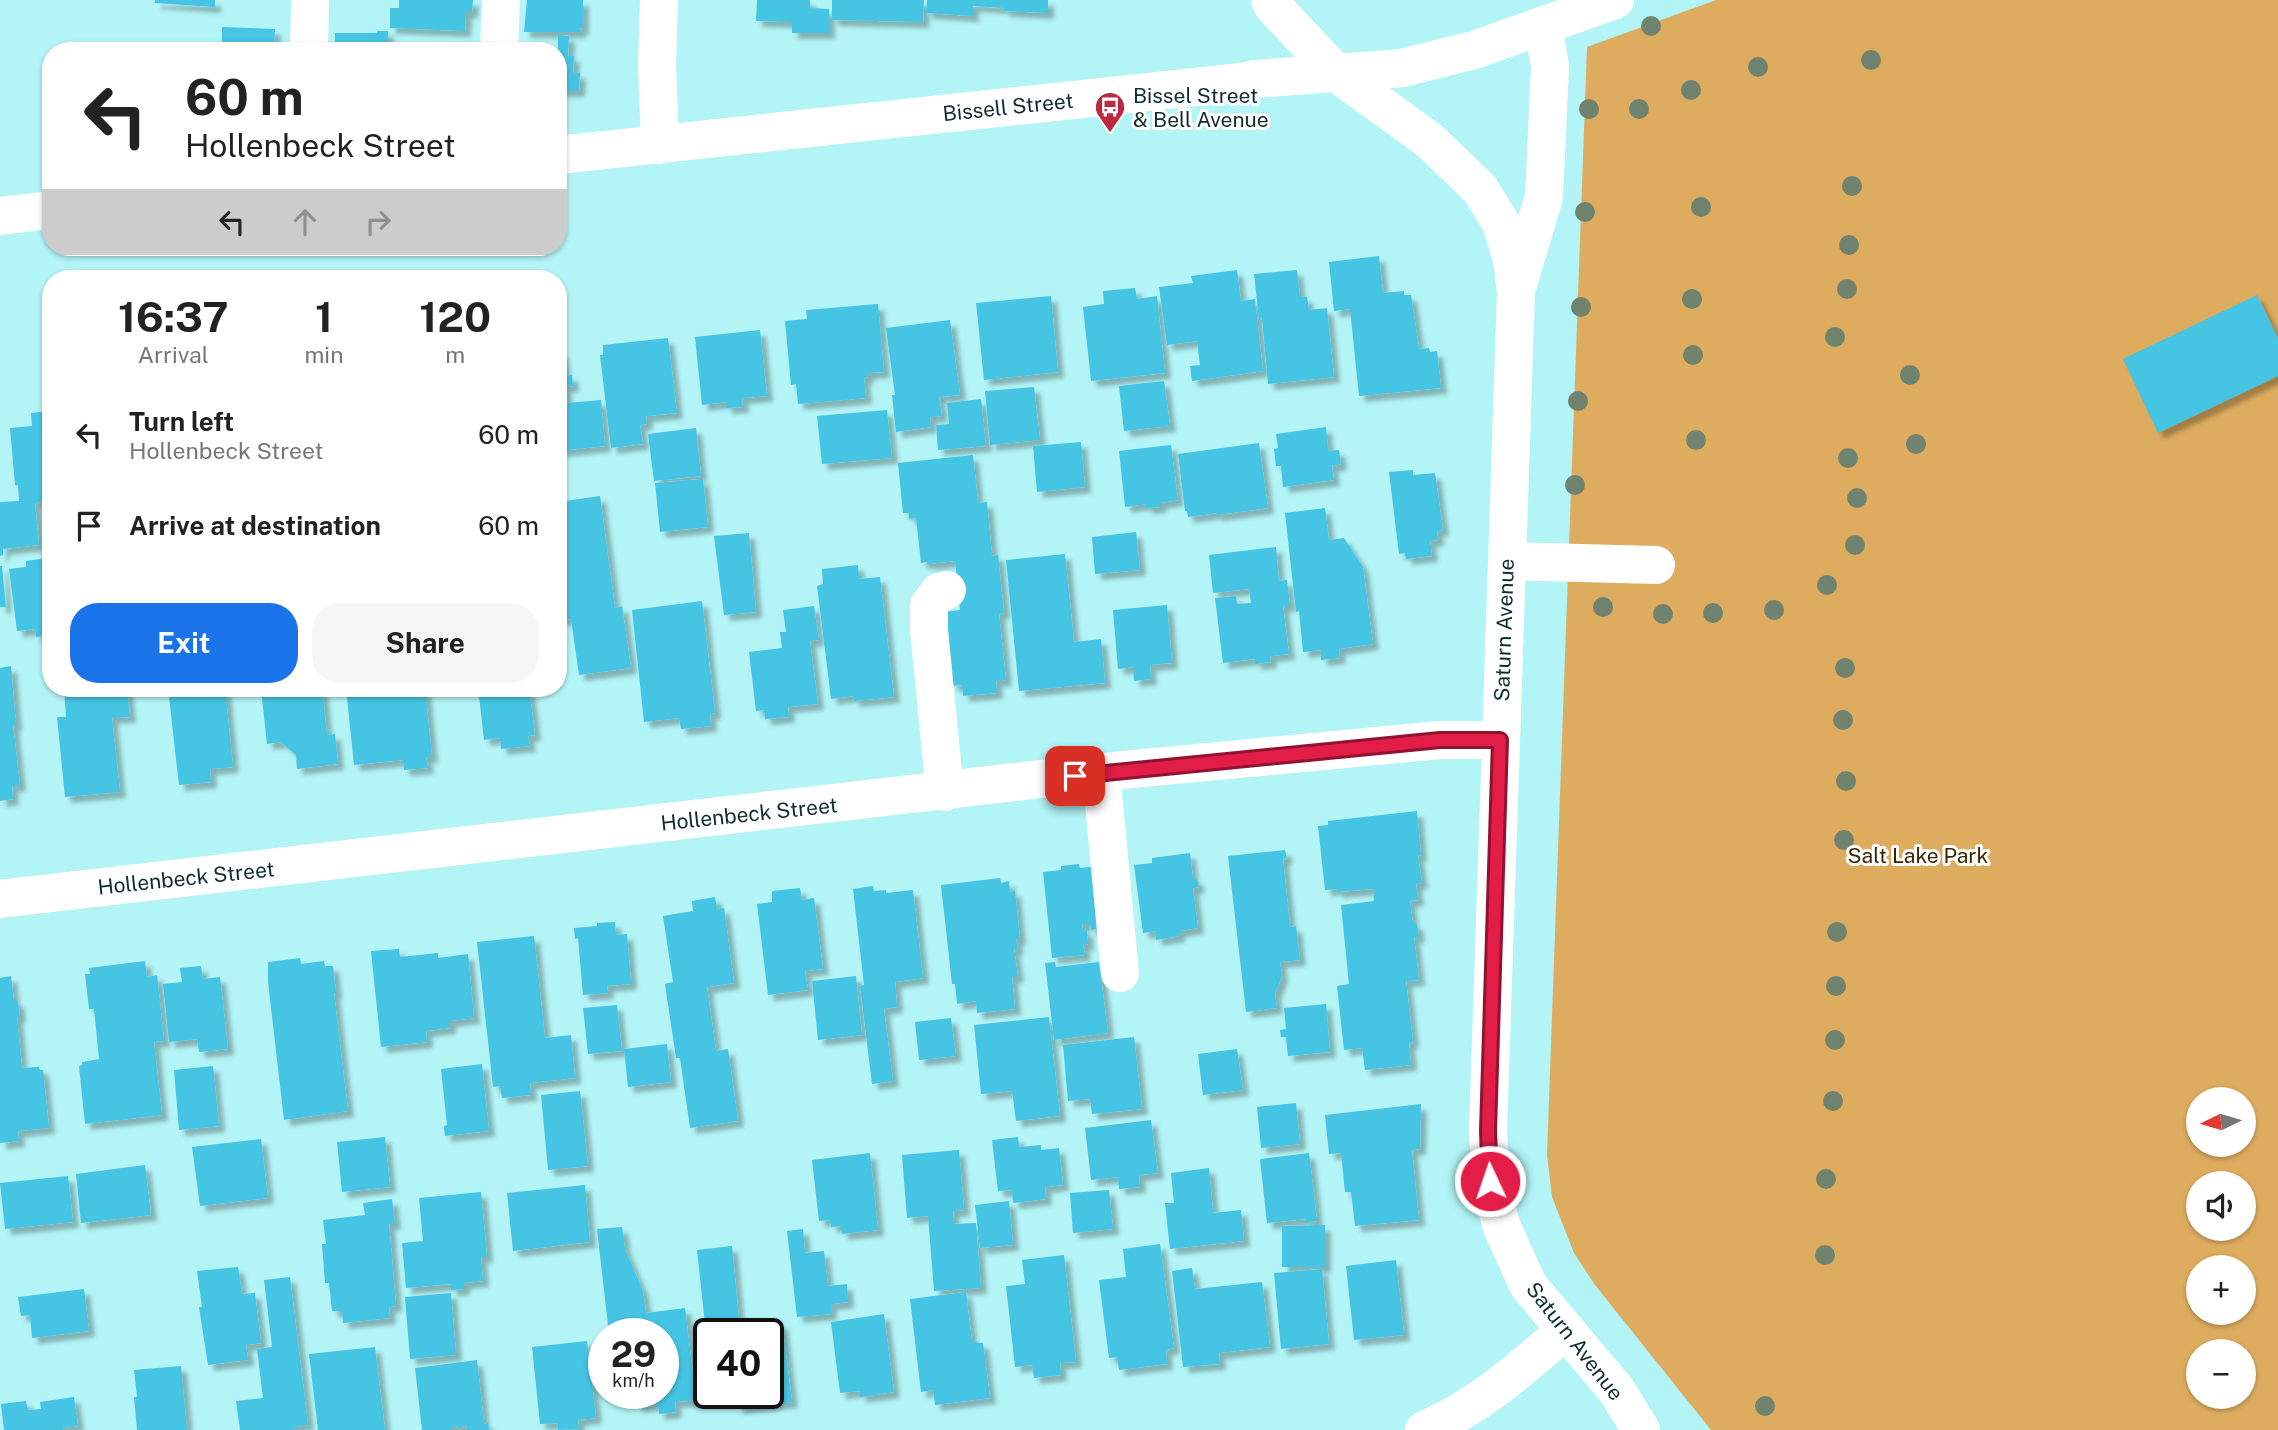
<!DOCTYPE html>
<meta charset="utf-8">
<style>
:root{--surface:#fff;--page:#f6f6f6;--text:#222;--muted:#767676;--accent:#1a73e8}
body{margin:0;font-family:"Public Sans",sans-serif;background:var(--page);color:var(--text);height:100vh;display:flex;flex-direction:column;font-size:26px;white-space:nowrap}
*{box-sizing:border-box;margin:0}
p{font-size:23px;color:var(--muted)}
.icon{flex:none;width:38px;height:38px;fill:none;stroke:currentColor;stroke-width:2;stroke-linecap:round;stroke-linejoin:round}
.map{position:relative;flex:1;overflow:hidden}
.sheet{position:absolute;left:42px;top:270px;width:525px;height:427px;display:flex;flex-direction:column;background:var(--surface);border-radius:28px;box-shadow:0 2px 5px #0004}
.sheet>*{flex:none}
.hud{position:absolute;left:42px;top:42px;width:525px;height:214px;border-radius:28px;box-shadow:0 2px 5px #0004;background:#fff;color:var(--text);overflow:hidden}
.needle{width:46px;rotate:265deg}
.controls{position:absolute;left:2186px;top:1087px;display:grid;gap:14px}
.controls a{display:grid;place-items:center;width:70px;height:70px;border-radius:50%;background:var(--surface);box-shadow:0 2px 5px #0004;font-size:35px}
.speed{position:absolute;left:588px;top:1318px;display:flex;gap:14px;font-size:35px;font-weight:700;text-align:center}
.speed>*{display:grid;place-content:center;width:91px;height:91px;border-radius:50%;background:var(--surface);box-shadow:0 2px 5px #0004;line-height:1}
.speed small{font-size:18px;font-weight:400}
.speed .limit{border:4px solid #111;border-radius:10px;background:#fff;color:#111}
.pin{position:absolute;display:grid;place-items:center;width:60px;height:60px;color:#fff;margin:-30px;border-radius:14px;box-shadow:0 4px 10px #0006}
.me{position:absolute;width:77px;margin:-38px;rotate:357deg;stroke-linejoin:round;filter:drop-shadow(0 0 5px #0008)}
.turn{display:flex;align-items:center;gap:24px;height:147px;padding:0 28px;font-size:32px}
.turn .icon{width:91px;height:91px;stroke-width:2.5}
.turn b{display:block;font-size:49px;line-height:60px}
.lanes{display:flex;align-items:center;height:66px;padding:0 28px;background:#0003;justify-content:center;gap:35px;direction:ltr}
.lanes .off{opacity:.35}
.eta{display:flex;justify-content:space-evenly;align-items:center;height:119px;text-align:center}
.eta b{font-size:42px;font-weight:700;line-height:49px}
.action{display:flex;gap:14px;margin-top:auto;padding:14px 28px}
.action a{flex:1;height:80px;border-radius:28px;background:var(--accent);color:#fff;font-size:28px;font-weight:700;line-height:80px;text-align:center}
.action a+a{background:var(--page);color:var(--text)}
ul{padding:0;list-style:none}
li{display:flex;align-items:center;gap:21px;height:91px;padding:0 28px}
li div{flex:1}
li b{display:block;font-size:26px}
li em{font-style:normal}
.map>svg:first-child{display:block}
.green{fill:#ddac5e;fill-rule:evenodd}
.building{fill:#44c4e4;filter:url(#shadow)}
.lines{fill:none;stroke-linecap:round;stroke-linejoin:round}
.minor{stroke:#fff;stroke-width:38}
.tree{fill:#70836f}
.route-casing{stroke:#92132f;stroke-width:18}
.route{stroke:#e11d48;stroke-width:12}
.labels{text-anchor:middle;dominant-baseline:central;stroke-width:6;stroke-linejoin:round;paint-order:stroke}
.poi-label{font-size:21px;fill:#112b2c;stroke:#fff;text-anchor:start}
.street-label{font-size:21px;fill:#112b2c;stroke:#fff}
.park-label{font-size:21px;fill:#3a2600;stroke:#fff}
</style>
<div class="map">
<svg width="2278" height="1430" viewBox="0 0 2278 1430">
<defs>
<filter id="shadow"><feDropShadow dx="6" dy="6" stdDeviation="2" flood-color="#0004"/></filter>
</defs>
<rect width="100%" height="100%" fill="#b3f4f6"/>
<path class="green" d="M1716,0H2278V1430H1711L1595,1285L1574,1253L1552,1197L1547,1155L1587,47ZM2198,1099H2244V1144H2198ZM2198,1183H2244V1228H2198ZM2198,1267H2244V1312H2198ZM2198,1351H2244V1396H2198Z"/>
<g class="building">
<path d="M155,0H215V7L155,3Z"/>
<path d="M399,0H473L472,12H466L465,31L390,28V8H399Z"/>
<path d="M527,0H583V29L580,28V32H524Z"/>
<path d="M757,0H810V8L829,9V33H792V22L756,21Z"/>
<path d="M832,0H924L923,22L832,20Z"/>
<path d="M927,0H1048V13L1004,11V8L973,6V16L926,13Z"/>
<path d="M222,27L275,29L274,51H231V45L222,44Z"/>
<path d="M377,31H388V48H382V51H326V46L335,45V33H377Z"/>
<path d="M558,35L569,36L568,56H574L573,73H580L579,91H558Z"/>
<path d="M1379,256L1383,293L1404,291V295H1411L1419,349L1429,348L1430,352L1437,351L1441,388L1359,396L1350,309L1334,311L1329,262Z"/>
<path d="M1237,270L1241,301L1255,299L1263,371L1192,381L1190,366L1200,365L1197,341L1167,345L1159,287L1193,283L1191,276Z"/>
<path d="M1297,270L1300,297H1307L1309,310L1327,308L1334,377L1268,384L1262,318L1259,319L1254,274Z"/>
<path d="M1135,288L1137,299L1157,296L1165,373L1091,381L1083,307L1104,304L1103,291Z"/>
<path d="M2257,295L2278,338V376L2158,433L2123,359Z"/>
<path d="M1051,296L1058,372L984,380L976,303Z"/>
<path d="M878,304L884,372L868,373V377L864,378L866,398L798,404L796,384L791,385L785,321L807,319L806,310Z"/>
<path d="M950,320L960,395L939,397L942,416L930,417L931,427L896,432L892,395H895L886,328Z"/>
<path d="M760,330L767,396L742,398L743,407L726,408V402L702,405L695,337Z"/>
<path d="M668,338L677,413L646,416L647,424L640,425L643,444L611,448L600,355H603V345Z"/>
<path d="M558,351H562L565,376L572,375L573,386L565,387L567,403L601,400L605,446L558,451Z"/>
<path d="M1164,381L1170,426L1124,431L1119,386Z"/>
<path d="M1034,387L1040,440L990,445L985,391Z"/>
<path d="M981,399L986,446L938,450L936,425L949,424L947,403Z"/>
<path d="M887,410L892,458L822,464L817,416Z"/>
<path d="M51,411V501L35,503L39,545L3,549V555L0,556V502L19,501L18,485H15L10,428L32,426L31,413Z"/>
<path d="M1326,427L1328,451L1339,450L1341,464L1332,466L1334,480L1283,487L1281,466H1276L1274,449L1278,448L1276,434Z"/>
<path d="M696,428L701,476L654,481L648,434Z"/>
<path d="M1081,442L1085,487L1037,492L1033,446Z"/>
<path d="M1259,443L1268,508L1217,515L1216,513L1188,517L1187,511H1185L1178,454Z"/>
<path d="M1171,445L1178,500L1160,503V507L1146,508V504L1125,507L1119,451Z"/>
<path d="M973,455L978,503L987,502L992,556L998,555L1004,613L999,614L1006,680L996,681L997,693L963,696L962,685L952,686L944,612L960,610L955,561L927,564V562L921,563L916,518L909,519V513H903L898,463Z"/>
<path d="M1413,470V475L1435,473L1443,530L1437,531L1438,540L1430,541L1432,556L1406,559L1405,553L1399,554L1389,472Z"/>
<path d="M703,479L708,527L660,532L655,483Z"/>
<path d="M600,496L615,608L622,606L631,668L579,675L571,619L558,621V502Z"/>
<path d="M1325,508L1329,540L1344,538L1363,567L1373,644L1339,649L1340,658L1321,660V650L1303,652L1299,611L1296,612L1285,513Z"/>
<path d="M1136,532L1140,570L1095,574L1092,537Z"/>
<path d="M749,533L756,612L724,615L714,536Z"/>
<path d="M1276,547L1279,581L1287,580L1290,606H1283L1289,654L1270,656L1271,662L1255,664V659L1223,663L1215,598L1236,596L1237,604L1251,603L1249,589L1213,593L1209,555Z"/>
<path d="M1065,554L1074,642L1101,639L1105,683L1019,691L1006,560Z"/>
<path d="M47,558L49,565H51V635L36,637L35,629L17,631L9,569L26,567V561Z"/>
<path d="M858,565L859,579L880,577L894,697L854,701L853,696L831,699L817,586L823,584L822,569Z"/>
<path d="M0,566H2L6,607H0Z"/>
<path d="M702,601L715,713L710,714L711,726L681,729L679,718L644,722L632,610Z"/>
<path d="M1167,605L1172,663L1150,665L1151,679L1134,681L1133,667L1118,669L1113,610Z"/>
<path d="M814,606L819,640L810,641L818,704L788,707L789,717L765,719L764,710L756,711L749,652L782,648L780,632H786L783,610Z"/>
<path d="M11,666L16,725H13L20,786H12L13,799L0,801V668Z"/>
<path d="M64,688H127L130,717L112,718L120,792L65,797L57,717H66Z"/>
<path d="M168,688H225L233,767L210,769L211,782L179,785Z"/>
<path d="M281,688H322L327,735L335,734L338,764L297,769L296,755L281,742L267,744L261,690Z"/>
<path d="M346,688H425L432,757H426L428,768L404,770L403,760L354,765Z"/>
<path d="M478,688H529L535,735L528,736L530,746L501,749L500,738L484,740Z"/>
<path d="M1417,811L1421,855L1418,856L1422,883L1416,884L1418,900L1410,901L1413,924H1417L1419,937H1414L1419,980L1406,981L1413,1042L1409,1043L1411,1065L1365,1070L1362,1048L1344,1050L1337,986L1349,984L1341,905L1374,901L1373,889L1337,892V889L1325,890L1318,826L1328,825V821Z"/>
<path d="M1285,850L1287,858L1283,859L1290,927L1296,926L1300,960L1280,962L1282,976L1275,994L1277,1008L1246,1012L1228,856Z"/>
<path d="M1190,853L1193,879H1197L1199,887L1193,888L1198,928L1179,931V936L1156,940V931L1143,933L1134,865L1152,863V858Z"/>
<path d="M1079,864L1080,868L1099,866L1101,928L1091,930L1090,924H1082L1083,931L1087,930L1088,944L1083,945L1085,955L1052,958L1043,872L1061,870V866Z"/>
<path d="M1000,878L1001,883L1009,881L1010,892L1015,891L1020,939H1016L1018,949H1014L1018,977H1012L1015,1009L977,1013L976,1001L957,1004L955,984H952L941,885Z"/>
<path d="M873,886L874,891L886,890V893L913,890L923,978L895,982L897,1007L884,1009L893,1081L872,1084L860,986L864,985L853,889Z"/>
<path d="M800,888L802,900L814,898L823,969L805,971L808,990L768,995L757,904L772,902V891Z"/>
<path d="M715,897L717,909L724,908L734,983L707,987L716,1051L728,1049L738,1121L690,1128L680,1058H676L665,984L673,982L663,916L693,911L692,901Z"/>
<path d="M615,922L616,935L627,934L631,984L607,986L608,993L583,995L578,938L575,939L574,928L597,926V923Z"/>
<path d="M534,936L545,1038L571,1035L575,1078L530,1083L531,1095L502,1098L500,1086L493,1087L477,942Z"/>
<path d="M399,949L400,957L438,953V958L468,954L474,1018L450,1021V1028L426,1031L427,1042L381,1047L371,951Z"/>
<path d="M300,958L301,964L324,961L325,966H333L336,993L334,994L348,1111L284,1120L268,982V962Z"/>
<path d="M145,961L147,977L157,975L164,1041L154,1042L162,1115L85,1124L79,1066L82,1065V1062L99,1059L94,1009H89L85,974H90L89,968Z"/>
<path d="M1055,962L1056,967L1099,962L1108,1033L1054,1040L1045,963Z"/>
<path d="M201,966L203,979L220,977L228,1049L199,1052L197,1039L169,1042L163,984L182,982L180,968Z"/>
<path d="M11,976L14,1001H18L20,1017H17L22,1068L39,1067L40,1070H43L49,1128L18,1131L19,1141L0,1143V978Z"/>
<path d="M856,976L862,1035L818,1040L812,981Z"/>
<path d="M1326,1004L1330,1052L1288,1056L1286,1037H1281L1280,1030L1286,1029L1284,1008Z"/>
<path d="M617,1005L622,1051L588,1054L583,1008Z"/>
<path d="M1049,1017L1060,1116L1016,1121L1012,1091L981,1094L974,1025Z"/>
<path d="M951,1018L956,1056L919,1060L915,1022Z"/>
<path d="M1134,1037L1142,1109L1092,1114L1090,1099L1068,1101L1063,1045Z"/>
<path d="M667,1044L671,1082L628,1087L624,1049Z"/>
<path d="M1237,1049L1243,1090L1203,1095L1198,1054Z"/>
<path d="M482,1064L489,1131L445,1136L444,1126L447,1125L441,1069Z"/>
<path d="M213,1066L219,1126L179,1130L174,1070Z"/>
<path d="M580,1091L588,1166L548,1170L541,1095Z"/>
<path d="M1296,1103L1300,1144L1261,1148L1257,1107Z"/>
<path d="M1421,1104L1420,1149L1412,1150L1419,1220L1355,1226L1351,1192H1345L1341,1153L1329,1154L1325,1115Z"/>
<path d="M1151,1120L1158,1173L1139,1175L1140,1187L1119,1189L1118,1177L1091,1180L1085,1128Z"/>
<path d="M385,1137L390,1187L342,1192L337,1142Z"/>
<path d="M1018,1137L1019,1147L1041,1145V1150L1059,1148L1063,1185L1045,1187L1046,1199L1013,1203L1012,1190L998,1191L992,1140Z"/>
<path d="M261,1139L268,1198L200,1206L192,1147Z"/>
<path d="M959,1150L964,1210L953,1211L954,1224L976,1223L981,1288L934,1291L928,1216L907,1218L902,1155Z"/>
<path d="M870,1153L878,1230L842,1234L841,1226L831,1227L830,1220L819,1221L812,1160Z"/>
<path d="M1309,1153L1317,1221L1306,1222V1219L1267,1223L1260,1159Z"/>
<path d="M145,1165L151,1215L81,1223L76,1174Z"/>
<path d="M1209,1168L1213,1213L1241,1210L1244,1241L1170,1249L1165,1203H1174L1171,1173Z"/>
<path d="M68,1176L73,1222L5,1229L0,1183Z"/>
<path d="M585,1185L590,1242L513,1251L507,1193Z"/>
<path d="M1109,1190L1113,1229L1073,1233L1070,1193Z"/>
<path d="M481,1192L487,1257H481L483,1281L464,1283V1289L451,1290V1284L406,1288L402,1243L423,1241L419,1198Z"/>
<path d="M392,1199L395,1224H389L396,1306L389,1307L390,1318L343,1323L342,1311H332L329,1283H325L322,1244H326L323,1220L365,1215L363,1203Z"/>
<path d="M1009,1201L1013,1245L980,1248L975,1205Z"/>
<path d="M1325,1225V1267H1282V1226Z"/>
<path d="M622,1227L625,1249L643,1291L646,1313L685,1308L696,1400L675,1402L676,1412L659,1414L658,1404L637,1407L635,1393H663V1334H609L597,1229Z"/>
<path d="M803,1229L805,1253L824,1251L828,1286L847,1284L848,1302L831,1304V1314L797,1317L787,1231Z"/>
<path d="M1160,1244L1174,1348L1166,1350L1167,1364L1119,1370L1117,1357L1109,1358L1099,1280L1126,1277L1123,1249Z"/>
<path d="M732,1246L739,1320L705,1324L697,1250Z"/>
<path d="M1064,1255L1076,1362L1060,1363L1061,1375L1034,1378L1032,1365L1015,1367L1006,1286L1025,1284L1022,1260Z"/>
<path d="M1396,1260L1404,1335L1354,1340L1346,1266Z"/>
<path d="M238,1267L242,1294L255,1293L261,1343L246,1345L248,1360L208,1365L199,1307H202L197,1271Z"/>
<path d="M1192,1268L1195,1289L1262,1282L1270,1347L1219,1353L1220,1364L1183,1367L1172,1271Z"/>
<path d="M1322,1269L1329,1344L1281,1349L1274,1273Z"/>
<path d="M290,1277L308,1425L295,1427V1430H240L236,1401L263,1398L257,1349L272,1347L264,1280Z"/>
<path d="M84,1289L89,1331L32,1338L30,1315L21,1316L18,1297Z"/>
<path d="M966,1292L972,1342L983,1343L990,1398L935,1405L933,1390L921,1392L910,1299Z"/>
<path d="M451,1293L456,1355L410,1359L405,1297Z"/>
<path d="M884,1314L894,1392L860,1397V1391L840,1393L831,1322Z"/>
<path d="M782,1323L792,1402L737,1408L735,1393H768V1334H728V1329Z"/>
<path d="M587,1341L596,1418L578,1420L579,1429L558,1430V1423L540,1424L532,1347Z"/>
<path d="M375,1347L385,1430H318L309,1354Z"/>
<path d="M477,1360L484,1424L488,1423L489,1430H467V1426L451,1428V1430H422L415,1368Z"/>
<path d="M181,1366L187,1430H137L134,1397H137L134,1370Z"/>
<path d="M74,1397L78,1426L63,1428L64,1430H4L1,1404L26,1401L28,1410L41,1409L40,1402Z"/>
</g>
<g class="lines">
<g class="minor">
<path d="M659,0L657,64L660,145"/>
<path d="M1270,0L1273,6L1335,72L1429,140L1480,189L1501,223L1512,260L1516,292L1488,1131L1491,1181L1501,1225L1528,1285L1617,1391L1641,1430"/>
<path d="M309,51L310,0"/>
<path d="M499,51L501,0"/>
<path d="M558,155L1242,82L1255,79L1402,68L1474,50L1615,0"/>
<path d="M0,216L51,210"/>
<path d="M1518,284L1544,197L1550,66L1543,26"/>
<path d="M1507,561L1656,565"/>
<path d="M1101,772L1120,973"/>
<path d="M945,792L929,630V605L939,592L947,590"/>
<path d="M0,899L1101,772L1440,740H1500"/>
<path d="M1424,1430C1478,1408 1522,1368 1566,1330"/>
</g>
</g>
<g class="tree">
<circle cx="1651" cy="26" r="10"/>
<circle cx="1871" cy="60" r="10"/>
<circle cx="1758" cy="67" r="10"/>
<circle cx="1691" cy="90" r="10"/>
<circle cx="1589" cy="109" r="10"/>
<circle cx="1639" cy="109" r="10"/>
<circle cx="1852" cy="186" r="10"/>
<circle cx="1701" cy="207" r="10"/>
<circle cx="1585" cy="212" r="10"/>
<circle cx="1849" cy="245" r="10"/>
<circle cx="1847" cy="289" r="10"/>
<circle cx="1692" cy="299" r="10"/>
<circle cx="1581" cy="307" r="10"/>
<circle cx="1835" cy="337" r="10"/>
<circle cx="1693" cy="355" r="10"/>
<circle cx="1910" cy="375" r="10"/>
<circle cx="1578" cy="401" r="10"/>
<circle cx="1696" cy="440" r="10"/>
<circle cx="1916" cy="444" r="10"/>
<circle cx="1848" cy="458" r="10"/>
<circle cx="1575" cy="485" r="10"/>
<circle cx="1857" cy="498" r="10"/>
<circle cx="1855" cy="545" r="10"/>
<circle cx="1827" cy="585" r="10"/>
<circle cx="1603" cy="607" r="10"/>
<circle cx="1774" cy="610" r="10"/>
<circle cx="1713" cy="613" r="10"/>
<circle cx="1663" cy="614" r="10"/>
<circle cx="1845" cy="668" r="10"/>
<circle cx="1843" cy="720" r="10"/>
<circle cx="1846" cy="781" r="10"/>
<circle cx="1844" cy="840" r="10"/>
<circle cx="1837" cy="932" r="10"/>
<circle cx="1836" cy="986" r="10"/>
<circle cx="1835" cy="1040" r="10"/>
<circle cx="1833" cy="1101" r="10"/>
<circle cx="1826" cy="1179" r="10"/>
<circle cx="1825" cy="1255" r="10"/>
<circle cx="1765" cy="1406" r="10"/>
</g>
<g class="lines">
<g class="route-casing">
<path id="route" d="M1075,776L1440,740H1500L1488,1131L1490,1181"/>
</g>
<use href="#route" class="route"/>
</g>
<defs>
<g id="bus-pin" transform="scale(1.575)"><path d="M0 17L-7.5 6A9.5 9.5 0 1 1 7.5 6Z" fill="#bb2a40" stroke="#fff"/><path d="M-5-6H5V4H4V6H2V4H-2V6H-4V4H-5ZM-3.5-4V0h7V-4ZM-3.5 1.2v1.5H-2V1.2ZM2 1.2v1.5H3.5V1.2Z" fill="#fff"/></g>
</defs>
<g fill-rule="evenodd">
<use href="#bus-pin" x="1110" y="107"/>
</g>
<g class="labels">
<g class="poi-label">
<text x="1133" y="95">Bissel Street<tspan x="1133" dy="24">&amp; Bell Avenue</tspan></text>
</g>
<g class="street-label">
<text transform="translate(1008 107) rotate(-6)">Bissell Street</text>
<text transform="translate(1504 630) rotate(-88)">Saturn Avenue</text>
<text transform="translate(749 814) rotate(-6)">Hollenbeck Street</text>
<text transform="translate(186 878) rotate(-6)">Hollenbeck Street</text>
<text transform="translate(1575 1341) rotate(52)">Saturn Avenue</text>
</g>
<g class="park-label">
<text x="1918" y="855">Salt Lake Park</text>
</g>
</g>
</svg>
<div class="controls">
<a><svg class="needle" viewBox="-14 -14 28 28"><path d="M0-13l5 13h-10z" fill="#e53935"/><path d="M0 13l5-13h-10z" fill="#767676"/></svg></a>
<a><svg class="icon" aria-label="sound" viewBox="0 0 24 24"><path d="M4 9h4l5-4v14l-5-4H4zM17 9q2 3 0 6"/></svg></a>
<a>+</a>
<a>−</a>
</div>
<div class="speed"><div>29<small>km/h</small></div><div class="limit">40</div></div>
<div class="pin" style="left:1075px;top:776px;background:#d93025"><svg class="icon" aria-label="arrive" viewBox="0 0 24 24"><path d="M6 21V4h12l-3 4 3 4H6"/></svg></div>
<svg class="me" style="left:1490px;top:1181px" viewBox="-20 -20 40 40"><circle r="17" fill="#e11d48" stroke="#fff" stroke-width="3"/><path d="M0-11L8 9 0 5-8 9z" fill="#fff"/></svg>
<div class="hud">
<div class="turn"><svg class="icon" aria-label="left" viewBox="0 0 24 24"><path d="M17 20v-9H6M10 6l-5 5 5 5"/></svg><div><b>60 m</b>Hollenbeck Street</div></div>
<div class="lanes"><svg class="icon" aria-label="left" viewBox="0 0 24 24"><path d="M17 20v-9H6M10 6l-5 5 5 5"/></svg><svg class="icon off" aria-label="ahead" viewBox="0 0 24 24"><path d="M12 20V5M6 11l6-6 6 6"/></svg><svg class="icon off" aria-label="right" viewBox="0 0 24 24"><path d="M7 20v-9h11M14 6l5 5-5 5"/></svg></div>
</div>
<section class="sheet">
<div class="eta">
<div><b>16:37</b><p>Arrival</p></div>
<div><b>1</b><p>min</p></div>
<div><b>120</b><p>m</p></div>
</div>
<ul>
<li><svg class="icon" aria-label="left" viewBox="0 0 24 24"><path d="M17 20v-9H6M10 6l-5 5 5 5"/></svg><div><b>Turn left</b><p>Hollenbeck Street</p></div><em>60 m</em></li>
<li><svg class="icon" aria-label="arrive" viewBox="0 0 24 24"><path d="M6 21V4h12l-3 4 3 4H6"/></svg><div><b>Arrive at destination</b></div><em>60 m</em></li>
</ul>
<div class="action"><a>Exit</a><a>Share</a></div>
</section>
</div>
